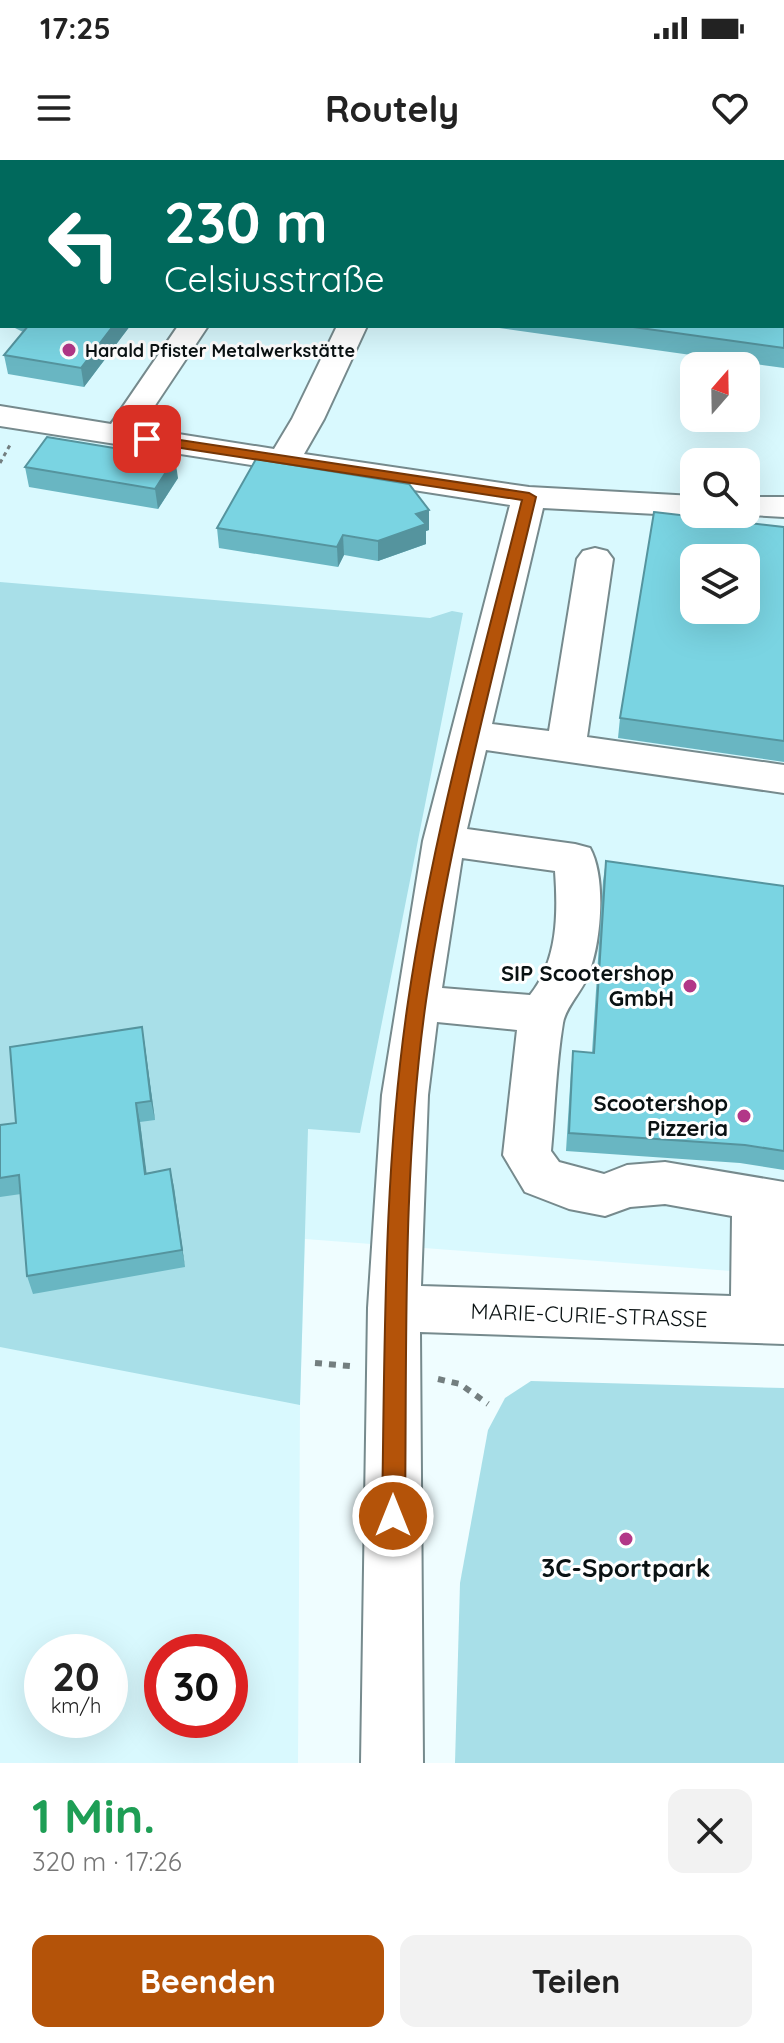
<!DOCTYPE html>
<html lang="de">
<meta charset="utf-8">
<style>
:root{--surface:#fff;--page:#f2f2f2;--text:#222;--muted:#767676;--accent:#b45309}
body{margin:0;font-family:Quicksand,sans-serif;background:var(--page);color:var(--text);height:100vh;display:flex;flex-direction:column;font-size:30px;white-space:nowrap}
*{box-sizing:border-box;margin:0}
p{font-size:26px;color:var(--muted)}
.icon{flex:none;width:44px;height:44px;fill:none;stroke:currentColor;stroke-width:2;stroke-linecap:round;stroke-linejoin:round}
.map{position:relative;height:1603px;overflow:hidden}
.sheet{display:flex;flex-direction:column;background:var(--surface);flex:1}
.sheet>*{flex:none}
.banner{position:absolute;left:0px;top:0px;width:784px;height:168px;box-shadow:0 8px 32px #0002;background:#00695c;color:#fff;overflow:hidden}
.needle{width:52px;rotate:20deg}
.buttons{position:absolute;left:680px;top:192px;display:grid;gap:16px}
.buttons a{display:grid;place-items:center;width:80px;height:80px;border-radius:16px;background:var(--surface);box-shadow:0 8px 32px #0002;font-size:40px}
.speed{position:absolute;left:24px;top:1474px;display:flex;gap:16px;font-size:40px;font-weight:700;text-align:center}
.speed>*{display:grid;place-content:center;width:104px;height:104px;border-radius:50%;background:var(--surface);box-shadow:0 8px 32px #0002;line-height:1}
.speed small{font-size:20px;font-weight:400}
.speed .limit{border:12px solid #d22;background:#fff;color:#111}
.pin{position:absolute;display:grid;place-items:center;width:68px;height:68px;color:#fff;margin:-34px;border-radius:16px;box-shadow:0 4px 12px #0006}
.me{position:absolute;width:88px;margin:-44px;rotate:0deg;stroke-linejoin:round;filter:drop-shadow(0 0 6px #0008)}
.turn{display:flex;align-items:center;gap:28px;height:168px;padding:0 32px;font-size:36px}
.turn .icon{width:104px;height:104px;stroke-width:2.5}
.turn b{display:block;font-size:56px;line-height:68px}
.round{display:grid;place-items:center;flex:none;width:84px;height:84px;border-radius:16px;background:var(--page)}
.headline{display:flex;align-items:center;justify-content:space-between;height:136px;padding:0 32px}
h1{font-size:48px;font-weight:800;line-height:60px;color:#1e9e55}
.primary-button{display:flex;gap:16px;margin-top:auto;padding:16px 32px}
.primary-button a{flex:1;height:92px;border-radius:16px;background:var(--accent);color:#fff;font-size:32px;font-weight:800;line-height:92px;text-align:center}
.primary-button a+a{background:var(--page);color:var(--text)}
.status{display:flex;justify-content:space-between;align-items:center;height:56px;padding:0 40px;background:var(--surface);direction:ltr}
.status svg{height:22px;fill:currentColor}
header{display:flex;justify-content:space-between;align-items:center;height:104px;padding:0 32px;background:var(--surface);font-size:36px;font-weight:800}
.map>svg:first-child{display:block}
.built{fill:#d9f9fe;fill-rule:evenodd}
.green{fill:#a8dfe8}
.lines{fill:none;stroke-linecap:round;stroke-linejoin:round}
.minor-casing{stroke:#768a8d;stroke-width:4}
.path-far1{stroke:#737e7f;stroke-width:3;stroke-dasharray:4 4;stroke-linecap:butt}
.path{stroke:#737e7f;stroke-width:6;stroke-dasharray:7 7;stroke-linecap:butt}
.minor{fill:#fff;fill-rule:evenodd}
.wall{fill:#69b6c2}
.shaded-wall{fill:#55949e}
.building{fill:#7ad4e2;stroke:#55949e;stroke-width:2;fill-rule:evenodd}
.route{fill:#b45309;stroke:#753606;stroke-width:2}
.poi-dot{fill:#b23788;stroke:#fff;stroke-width:3}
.labels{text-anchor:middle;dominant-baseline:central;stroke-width:6;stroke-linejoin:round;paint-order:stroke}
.far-poi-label{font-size:18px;font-weight:bold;fill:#0a1213;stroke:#fff;text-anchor:start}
.poi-label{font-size:22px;font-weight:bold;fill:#0a1213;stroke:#fff;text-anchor:end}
.street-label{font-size:22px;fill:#0a1213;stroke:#fff}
.near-poi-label{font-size:26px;font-weight:bold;fill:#0a1213;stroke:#fff}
</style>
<div class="status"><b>17:25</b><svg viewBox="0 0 49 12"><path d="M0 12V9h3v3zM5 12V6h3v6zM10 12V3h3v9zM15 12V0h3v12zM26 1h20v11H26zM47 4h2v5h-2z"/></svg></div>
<header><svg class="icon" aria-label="menu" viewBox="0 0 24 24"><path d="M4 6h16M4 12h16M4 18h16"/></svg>Routely<svg class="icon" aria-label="heart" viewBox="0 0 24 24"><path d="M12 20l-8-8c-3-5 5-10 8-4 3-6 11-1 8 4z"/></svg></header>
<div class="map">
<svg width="784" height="1603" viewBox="0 0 784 1603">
<rect width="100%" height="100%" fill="#effdff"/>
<path class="built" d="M70,0H784V1115L305,1079L300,1245L298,1603H0V41L2,166H782V2H69ZM694,206H746V258H694ZM694,302H746V354H694ZM694,398H746V450H694ZM42,1492H110V1560H42ZM162,1492H230V1560H162Z"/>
<g class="green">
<path d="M0,422L430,458L452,451L463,453L360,973L308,969L300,1245L0,1187Z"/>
<path d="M531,1221L784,1228V1603H455L460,1423L488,1270L505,1238Z"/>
</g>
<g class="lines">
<g class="minor-casing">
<g id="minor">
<rect x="91" y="0" width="26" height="2"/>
<path d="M178,166H208L140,268L274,289L292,259L337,166H367L324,259L304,294L529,327L694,336V354H703L694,356L543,348L492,564L549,571L577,399L583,391L595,388L607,391L613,399L587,577L784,605V633L486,590L467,669L575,684L590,688C607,719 601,788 586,820C580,833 565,849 563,863C556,905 555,949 551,991L559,1002L604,1014L627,1005L665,1002L784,1022V1184L420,1172L423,1603H361L368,1148L382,935L423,681L510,345L0,266V246L111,264ZM462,698L555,711C558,754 558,800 530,835L442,828ZM437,862L517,870L503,995L525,1032L569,1049L605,1056L630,1047L665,1044L732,1056L731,1136L421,1126L428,935Z"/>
<path d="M746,337H784V357L734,354H746Z"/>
</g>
</g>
<path class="path-far1" d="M0,303L10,285"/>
<g class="path">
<path d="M315,1203L350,1206"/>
<path d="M438,1219L460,1224L488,1244"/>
</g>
<use href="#minor" class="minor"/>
</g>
<g class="wall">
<path d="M784,0V208L485,166H782Z"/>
<path d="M0,91L2,92V162L0,161Z"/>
<path d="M11,166H130L84,227L8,214L4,195L23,172Z"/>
<path d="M25,307L178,318L158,349L29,327Z"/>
<path d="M429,350V370L426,371V384L378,401L344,395L338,407L219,388L217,368Z"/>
<path d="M784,367V602L618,578L620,558Z"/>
<path d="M606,701L784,726V1010L740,1003L566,991L571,910L573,891L592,893L603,721Z"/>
<path d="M142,867L155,960L140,962L146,1013L170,1009L185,1107L33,1134L27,1116L21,1034L0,1037V965L16,963Z"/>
</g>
<g class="shaded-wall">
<path d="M248,0H262L261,2H247Z"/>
<path d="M113,166H130L84,227L81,208Z"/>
<path d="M175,298L178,318L158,349L155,329Z"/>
<path d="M429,350V370L426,371V384L378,401V381L416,354Z"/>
<path d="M343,375L344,395L338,407L337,387Z"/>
<path d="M142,867L145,886L155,960L151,941Z"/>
<path d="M136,943L140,962L149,1032L145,1014Z"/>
<path d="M170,1009L174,1027L185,1107L182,1090Z"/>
</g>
<g class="building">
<path d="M120,0H248L247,2H119Z"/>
<path d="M405,0H784V188L626,166H782V2H403Z"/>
<path d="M0,91L2,92V145L0,144Z"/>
<path d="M28,166H113L81,208L4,195Z"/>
<path d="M47,277L175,298L155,329L25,307Z"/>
<path d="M256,299L409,324L429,350L416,354L426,364L378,381L343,375L337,387L217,368Z"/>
<path d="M654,352L784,367V581L620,558ZM694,398H746V450H694Z"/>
<path d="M606,701L784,726V991L745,985L569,973L573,891L594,893Z"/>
<path d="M142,867L151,941L136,943L145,1014L170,1009L182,1090L27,1116L19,1015L0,1018V965L16,963L10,887Z"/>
</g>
<path class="route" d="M147,275L529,333L536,337C496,504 451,671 426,841C402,1011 407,1184 405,1356L401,1364L393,1367L385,1364L382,1356C385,1184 383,1012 408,842C433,672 480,507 522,340L142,282L140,279Z"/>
<g class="poi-dot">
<circle cx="69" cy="190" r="8"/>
<circle cx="690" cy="826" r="8"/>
<circle cx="744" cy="956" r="8"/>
<circle cx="626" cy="1379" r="8"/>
</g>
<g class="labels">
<g class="far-poi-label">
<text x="85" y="190">Harald Pfister Metalwerkstätte</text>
</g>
<g class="poi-label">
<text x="674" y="813">SIP Scootershop<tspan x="674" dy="25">GmbH</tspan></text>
<text x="728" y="943">Scootershop<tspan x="728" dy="25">Pizzeria</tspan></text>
</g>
<g class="street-label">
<text transform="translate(589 1155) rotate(2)">MARIE-CURIE-STRASSE</text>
</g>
<g class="near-poi-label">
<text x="626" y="1407">3C-Sportpark</text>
</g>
</g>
</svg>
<div class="buttons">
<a><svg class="needle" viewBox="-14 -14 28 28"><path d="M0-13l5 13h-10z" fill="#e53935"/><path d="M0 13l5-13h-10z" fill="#767676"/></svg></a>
<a><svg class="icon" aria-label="search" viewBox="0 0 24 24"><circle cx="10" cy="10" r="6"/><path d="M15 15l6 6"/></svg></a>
<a><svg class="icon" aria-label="layers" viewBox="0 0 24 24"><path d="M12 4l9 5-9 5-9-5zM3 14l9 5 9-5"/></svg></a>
</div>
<div class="speed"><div>20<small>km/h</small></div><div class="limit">30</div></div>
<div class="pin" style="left:147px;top:279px;background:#d93025"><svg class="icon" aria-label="arrive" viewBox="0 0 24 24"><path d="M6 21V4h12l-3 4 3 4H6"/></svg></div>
<svg class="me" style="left:393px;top:1356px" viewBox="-20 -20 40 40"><circle r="17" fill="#b45309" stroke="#fff" stroke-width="3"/><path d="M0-11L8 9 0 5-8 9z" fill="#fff"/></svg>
<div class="banner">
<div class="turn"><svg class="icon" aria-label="left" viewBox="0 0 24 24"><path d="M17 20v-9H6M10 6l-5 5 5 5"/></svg><div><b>230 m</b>Celsiusstraße</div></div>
</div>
</div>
<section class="sheet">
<div class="headline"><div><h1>1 Min.</h1><p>320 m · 17:26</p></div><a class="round"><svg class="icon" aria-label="close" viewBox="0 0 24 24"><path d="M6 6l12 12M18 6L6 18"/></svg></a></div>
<div class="primary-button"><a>Beenden</a><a>Teilen</a></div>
</section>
